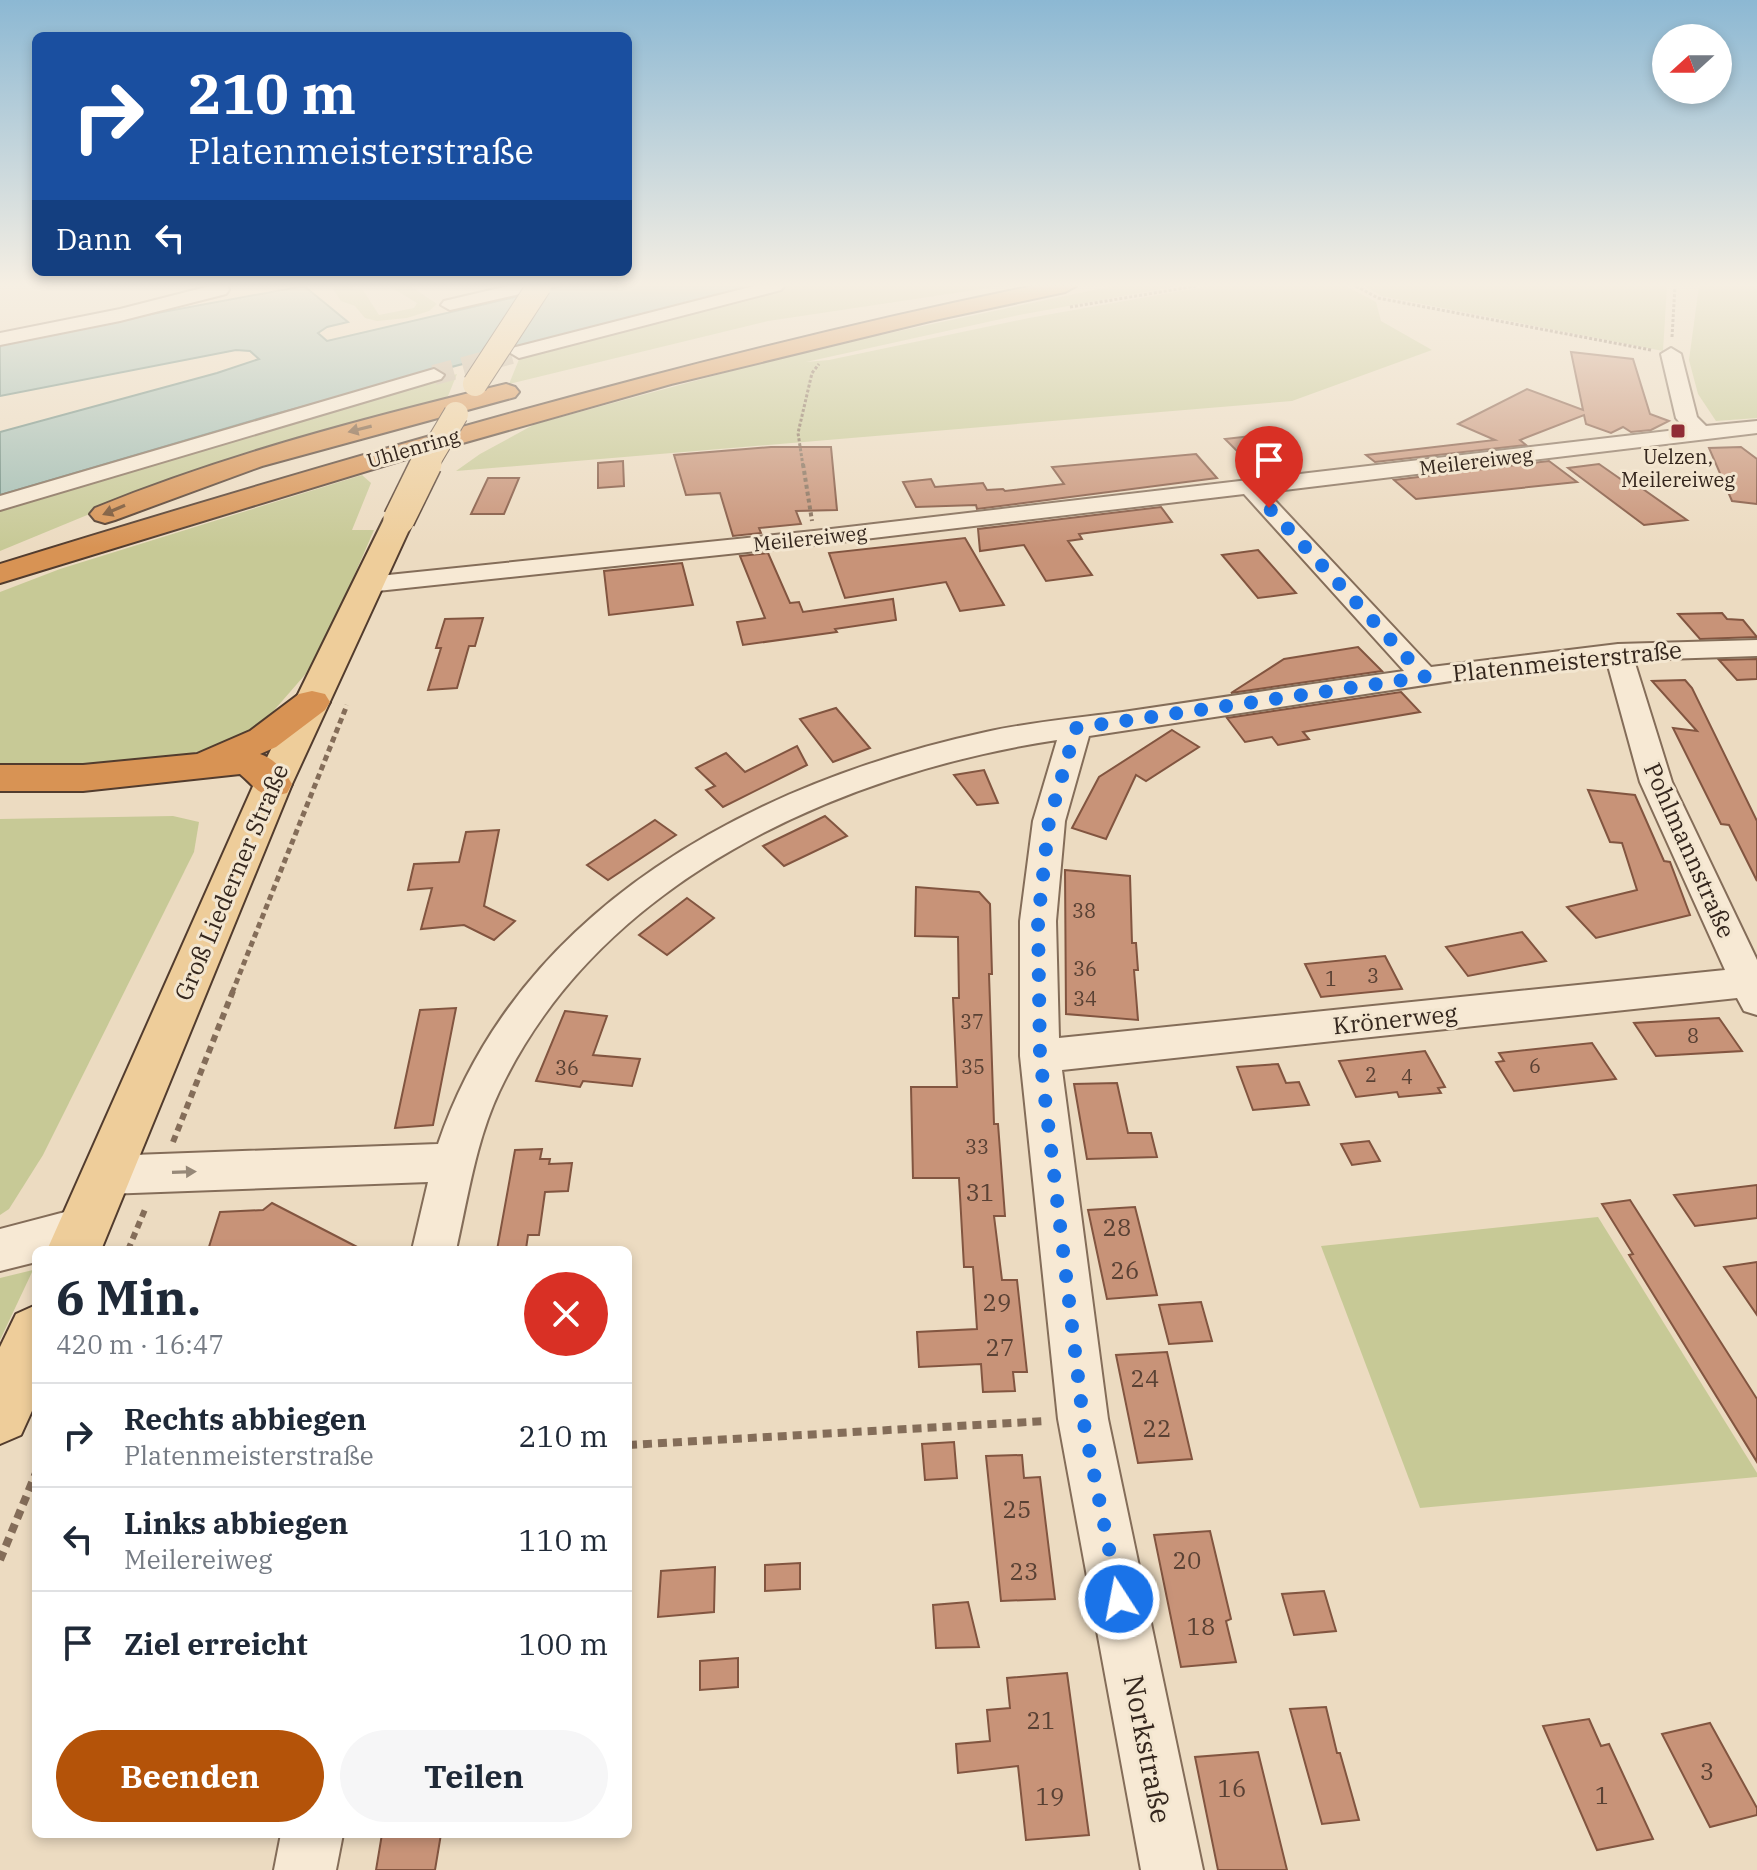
<!DOCTYPE html>
<html lang="de">
<meta charset="utf-8">
<style>
:root{--surface:#fff;--page:#f6f6f7;--text:#1f2937;--muted:#747a83;--line:#e0e1e3;--accent:#b45309}
body{margin:0;font-family:"IBM Plex Serif",serif;background:var(--page);color:var(--text);height:100vh;display:flex;flex-direction:column;font-size:30px;white-space:nowrap}
*{box-sizing:border-box;margin:0}
p{font-size:26px;color:var(--muted)}
.icon{flex:none;width:44px;height:44px;fill:none;stroke:currentColor;stroke-width:2;stroke-linecap:round;stroke-linejoin:round}
.map{position:relative;flex:1;overflow:hidden}
.panel{position:absolute;left:32px;top:1246px;width:600px;height:592px;display:flex;flex-direction:column;background:var(--surface);border-radius:12px;box-shadow:0 4px 12px #0003}
.panel>*{flex:none}
.guide{position:absolute;left:32px;top:32px;width:600px;height:244px;border-radius:12px;box-shadow:0 4px 12px #0003;background:#1a4fa0;color:#fff;overflow:hidden}
.needle{width:52px;rotate:249deg}
.controls{position:absolute;left:1652px;top:24px;display:grid;gap:16px}
.controls a{display:grid;place-items:center;width:80px;height:80px;border-radius:50%;background:var(--surface);box-shadow:0 4px 12px #0003;font-size:40px}
.pin{position:absolute;display:grid;place-items:center;width:68px;height:68px;color:#fff;margin:-82px -34px;border-radius:50% 50% 50% 0;rotate:-45deg;box-shadow:0 0 8px #0007}
.pin .icon{rotate:45deg}
.me{position:absolute;width:88px;margin:-44px;rotate:349deg;stroke-linejoin:round;filter:drop-shadow(0 0 6px #0008)}
.turn{display:flex;align-items:center;gap:28px;height:168px;padding:0 24px;font-size:36px}
.turn .icon{width:104px;height:104px;stroke-width:2.5}
.turn b{display:block;font-size:56px;line-height:68px}
.then{display:flex;align-items:center;height:76px;padding:0 24px;background:#0003;gap:16px;font-size:30px}
.round{display:grid;place-items:center;flex:none;width:84px;height:84px;border-radius:42px;background:var(--page)}
.overview{display:flex;align-items:center;justify-content:space-between;height:136px;padding:0 24px}
h1{font-size:48px;font-weight:700;line-height:60px}
.cta{display:flex;gap:16px;margin-top:auto;padding:16px 24px}
.cta a{flex:1;height:92px;border-radius:48px;background:var(--accent);color:#fff;font-size:32px;font-weight:700;line-height:92px;text-align:center}
.cta a+a{background:var(--page);color:var(--text)}
ul{padding:0;list-style:none}
li{display:flex;align-items:center;gap:24px;height:104px;padding:0 24px;border-top:2px solid var(--line)}
li div{flex:1}
li b{display:block;font-size:30px}
li em{font-style:normal}
.map>svg:first-child{display:block}
.green{fill:#c7c996}
.water{fill:#a3beb4;stroke:#6b8b81;stroke-width:2}
.building{fill:#c89378;stroke:#825540;stroke-width:2}
.lines{fill:none;stroke-linecap:round;stroke-linejoin:round}
.minor-tunnel{stroke:#c7b7a0;stroke-width:20;stroke-dasharray:20 10;stroke-linecap:butt}
.minor-casing{stroke:#846d59;stroke-width:4}
.major-casing{stroke:#523c2e;stroke-width:4}
.highway-casing{stroke:#523c2e;stroke-width:4}
.path-far4{stroke:#846d59;stroke-width:3;stroke-dasharray:3 2;stroke-linecap:butt}
.path-far3{stroke:#846d59;stroke-width:4;stroke-dasharray:4 3;stroke-linecap:butt}
.path-far2{stroke:#846d59;stroke-width:5;stroke-dasharray:6 4;stroke-linecap:butt}
.path-far1{stroke:#846d59;stroke-width:6;stroke-dasharray:7 5;stroke-linecap:butt}
.path{stroke:#846d59;stroke-width:8;stroke-dasharray:9 6;stroke-linecap:butt}
.minor{fill:#f7e9d4;fill-rule:evenodd}
.major{fill:#eecd9a;fill-rule:evenodd}
.highway{fill:#d89354;fill-rule:evenodd}
.major-bridge-far1-casing{stroke:#523c2e;stroke-width:26;stroke-linecap:butt}
.major-bridge-casing{stroke:#523c2e;stroke-width:34;stroke-linecap:butt}
.major-bridge-far1{stroke:#eecd9a;stroke-width:24}
.major-bridge{stroke:#eecd9a;stroke-width:31}
.oneway{fill:#765233}
.oneway2{fill:#968878}
.route{stroke:#1a73e8;stroke-width:14;stroke-dasharray:0 25.2}
.poi-dot{fill:#902c35;stroke:#f3e6d0;stroke-width:3}
.labels{text-anchor:middle;dominant-baseline:central;stroke-width:6;stroke-linejoin:round;paint-order:stroke}
.far-street-label{font-size:20px;fill:#34261d;stroke:#f3e6d0}
.far-poi-label{font-size:20px;fill:#34261d;stroke:#f3e6d0}
.number-label{font-size:20px;fill:#594134}
.street-label{font-size:24px;fill:#34261d;stroke:#f3e6d0}
.near-number-label{font-size:24px;fill:#594134}
.near-street-label{font-size:28px;fill:#34261d;stroke:#f3e6d0}
</style>
<div class="map">
<svg width="1757" height="1870" viewBox="0 0 1757 1870">
<rect width="100%" height="100%" fill="#ecdbc1"/>
<g class="green">
<path d="M331,286H353V289L363,290L379,315L414,308L417,303L389,286H410L437,304L429,311L407,318L377,321L365,318L355,306L341,301Z"/>
<path d="M789,286H1002L768,321L509,384L520,357Z"/>
<path d="M1113,286H1178L1019,315L806,362L829,360L1029,318L1209,286H1346L1376,302L1381,321L1432,350L1292,401L456,471L480,454L535,424L813,349Z"/>
<path d="M1365,286H1667L1663,351L1381,296Z"/>
<path d="M1699,286H1757V418L1716,421L1698,394L1689,360Z"/>
<path d="M457,374L448,396L434,404L143,492L0,551V507Z"/>
<path d="M362,475L371,483L352,530H374L317,661L263,723L233,742L163,761L0,770V592L60,569Z"/>
<path d="M173,816L199,822L194,852L43,1155L9,1209L0,1215V819Z"/>
<path d="M1598,1217L1757,1473V1477L1420,1508L1321,1246Z"/>
<path d="M33,1270L0,1340V1278Z"/>
</g>
<path class="water" d="M304,286L348,322L327,327L318,333L327,341L562,286H755L268,416L0,495V432L217,373L259,359L250,351L236,350L0,396V342Z"/>
<g class="building">
<path d="M1571,352L1633,359L1650,414L1669,421L1651,430L1631,432L1623,427L1611,433L1586,424L1584,415L1520,440L1526,445L1375,462L1366,455L1495,440L1458,424L1527,389L1583,410Z"/>
<path d="M1260,435L1280,455L1277,456L1284,462L1252,466L1225,439Z"/>
<path d="M771,447H831L837,510L796,511L801,524L759,528L761,533L733,536L720,493L686,495L674,455Z"/>
<path d="M1741,447L1757,459V504L1732,501L1709,448Z"/>
<path d="M1196,454L1217,478L977,509L976,505L916,507L903,482L931,479L935,487L983,483L987,490L1003,489L1005,491L1064,484L1052,467Z"/>
<path d="M623,461L624,486L598,488V463Z"/>
<path d="M1549,461L1577,482L1416,499L1394,480Z"/>
<path d="M1599,464L1632,487H1640L1687,520L1644,525L1568,468Z"/>
<path d="M488,478H519L504,514H471Z"/>
<path d="M1161,507L1172,522L1079,534L1082,539L1068,541L1092,575L1046,581L1024,545L980,551L978,529Z"/>
<path d="M965,538L1004,605L960,611L946,582L845,598L829,553Z"/>
<path d="M1258,550L1296,593L1258,598L1222,555Z"/>
<path d="M768,553L790,603L799,602L803,612L893,599L896,620L835,629L837,632L743,645L737,622L765,618L740,556Z"/>
<path d="M682,563L693,605L609,615L604,571Z"/>
<path d="M1722,613L1727,619L1743,620L1757,637L1700,639L1678,614Z"/>
<path d="M483,618L475,646H469L457,688L428,690L441,648H436L445,619Z"/>
<path d="M1358,647L1382,671L1231,693L1284,659Z"/>
<path d="M1757,659V679L1737,680L1719,660Z"/>
<path d="M1685,680L1692,688L1757,821V881L1729,825L1721,824L1673,728L1697,731L1652,681Z"/>
<path d="M1401,692L1420,712L1303,732L1309,739L1278,745L1272,737L1245,742L1227,718Z"/>
<path d="M836,708L870,748L833,762L800,719Z"/>
<path d="M1172,730L1199,747L1146,781L1136,775L1106,839L1072,828L1099,777Z"/>
<path d="M797,746L807,765L723,807L706,790L715,786L696,768L726,753L745,772Z"/>
<path d="M984,770L998,803L977,805L954,775Z"/>
<path d="M1588,790L1635,795L1664,861L1670,862L1690,915L1596,938L1567,907L1637,890L1622,843L1610,842Z"/>
<path d="M825,816L847,836L784,866L763,846Z"/>
<path d="M655,820L676,835L608,880L587,865Z"/>
<path d="M499,830L484,906L515,921L494,940L464,925L421,929L432,888L408,890L414,864L459,862L466,832Z"/>
<path d="M1065,870L1130,876L1132,943H1136L1138,970H1134L1138,1020L1066,1014Z"/>
<path d="M916,887L979,892L990,904L992,974H989L994,1124H998L1005,1216H994L1002,1280H1017L1027,1372H1013L1015,1391L983,1392L981,1364L919,1367L917,1332L977,1329L973,1267H964L959,1178H913L911,1087H957L953,998H959L958,937L915,936Z"/>
<path d="M687,898L714,918L667,955L639,935Z"/>
<path d="M1522,932L1546,961L1468,976L1446,947Z"/>
<path d="M1385,956L1402,989L1321,997L1305,964Z"/>
<path d="M456,1008L433,1125L395,1128L420,1010Z"/>
<path d="M565,1011L607,1016L593,1055L640,1059L632,1086L583,1081L580,1087L536,1081Z"/>
<path d="M1719,1018L1742,1051L1656,1056L1634,1023Z"/>
<path d="M1592,1043L1616,1079L1514,1091L1496,1062L1504,1061L1499,1053Z"/>
<path d="M1425,1051L1445,1087L1438,1088L1441,1093L1399,1097L1397,1092L1356,1097L1339,1061Z"/>
<path d="M1278,1064L1286,1083L1299,1082L1309,1105L1253,1110L1237,1067Z"/>
<path d="M1117,1083L1128,1133H1151L1157,1157L1087,1159L1074,1084Z"/>
<path d="M1369,1141L1380,1161L1352,1165L1341,1144Z"/>
<path d="M542,1149L540,1159H550L549,1164L572,1163L568,1191L545,1192L539,1235H528L526,1249L497,1250L515,1150Z"/>
<path d="M1757,1185V1218L1695,1226L1674,1195Z"/>
<path d="M1630,1200L1757,1399V1462L1629,1255L1633,1254L1602,1204Z"/>
<path d="M272,1203L363,1250H208L220,1212L263,1210Z"/>
<path d="M1135,1207L1157,1295L1107,1299L1088,1210Z"/>
<path d="M1757,1262V1315L1724,1267Z"/>
<path d="M1201,1302L1212,1341L1169,1344L1159,1305Z"/>
<path d="M1167,1352L1192,1459L1138,1463L1116,1355Z"/>
<path d="M954,1442L957,1478L925,1480L922,1444Z"/>
<path d="M1022,1455L1024,1478L1040,1477L1055,1599L1001,1601L986,1456Z"/>
<path d="M1210,1531L1231,1619L1226,1621L1236,1662L1181,1667L1154,1535Z"/>
<path d="M800,1563V1589L765,1591V1565Z"/>
<path d="M715,1567L714,1612L658,1617L661,1571Z"/>
<path d="M1324,1591L1336,1631L1294,1635L1282,1594Z"/>
<path d="M968,1602L979,1647L936,1648L933,1605Z"/>
<path d="M738,1658V1687L700,1690V1661Z"/>
<path d="M1067,1673L1089,1835L1026,1840L1018,1766L958,1773L956,1744L990,1741L987,1710L1010,1708L1007,1678Z"/>
<path d="M1326,1707L1337,1753H1340L1359,1820L1322,1824L1290,1709Z"/>
<path d="M1589,1719L1601,1746L1609,1744L1653,1839L1597,1850L1543,1726Z"/>
<path d="M1710,1723L1757,1808V1815L1710,1827L1662,1734Z"/>
<path d="M1258,1752L1287,1870H1218L1195,1757Z"/>
<path d="M382,1834H441L435,1870H376Z"/>
</g>
<g class="lines">
<path class="minor-tunnel" d="M434,375L519,352"/>
<g class="minor-casing">
<g id="minor">
<path d="M210,286H228L229,290L226,294L120,321L0,345V333L120,309Z"/>
<path d="M508,286H540L537,290L450,310L441,305L444,301Z"/>
<path d="M754,286H784L781,290L519,358L509,352L512,348Z"/>
<path d="M1671,348L1681,354L1697,417L1706,426L1757,421V433L1267,492L1431,667L1618,644L1757,640V656L1634,660L1672,782L1757,960V1015L1744,1011L1737,998L1062,1070L1108,1419L1203,1870H1141L1058,1419L1020,1056V921L1033,821L1057,740C839,773 598,881 499,1092C476,1141 468,1197 456,1250H412L428,1182L106,1194L91,1189L85,1175L91,1161L106,1156L438,1144C518,907 755,782 986,732C1031,722 1078,718 1123,712C1217,698 1310,684 1404,671L1244,494L814,545L368,592L359,590L355,584L359,578L814,531L1685,429L1676,418L1661,354ZM1607,662L1640,782L1725,970L1059,1038L1056,921L1065,821L1089,736L1530,669Z"/>
<path d="M434,369L444,375L441,379L0,510V496Z"/>
<path d="M84,1207L100,1213L106,1228L100,1243L79,1250H36V1262L0,1271V1229Z"/>
<path d="M281,1834H343L336,1870H274Z"/>
</g>
</g>
<g class="major-casing">
<g id="major">
<path d="M399,510L409,513L414,519L292,784L101,1250H47L254,784L384,519L389,513Z"/>
<path d="M36,1305V1402L21,1435L0,1444V1347L16,1314Z"/>
</g>
</g>
<g class="highway-casing">
<g id="highway">
<path d="M1033,286H1076L1065,292L930,321L671,384L406,459L0,583V564C341,459 683,358 1033,286Z"/>
<path d="M506,384L515,387L519,392L515,397L262,466L115,520L105,523L95,520L90,514L95,508C228,454 366,418 506,384Z"/>
<path d="M312,691L325,694L330,702L325,710L276,747L260,754C274,758 285,772 292,784L287,793C260,800 258,789 240,774L83,791H0V765H83L197,754L250,731L299,694Z"/>
</g>
</g>
<g class="path-far4">
<path d="M1356,286L1378,298L1651,350"/>
<path d="M1070,307L1196,286"/>
<path d="M1672,337L1675,286"/>
<path d="M803,466L798,433L812,373L819,364"/>
</g>
<path class="path-far3" d="M803,464L812,521"/>
<path class="path-far2" d="M232,993L347,705"/>
<g class="path-far1">
<path d="M173,1142L233,991"/>
<path d="M128,1250L146,1207"/>
</g>
<g class="path">
<path d="M628,1445L1046,1421"/>
<path d="M0,1560L36,1473"/>
</g>
<use href="#minor" class="minor"/>
<use href="#major" class="major"/>
<use href="#highway" class="highway"/>
<g class="major-bridge-far1-casing">
<g id="major-bridge-far1">
<path d="M475,384L539,286"/>
<path d="M425,466L456,414"/>
</g>
</g>
<g class="major-bridge-casing">
<path id="major-bridge" d="M399,519L426,464"/>
</g>
<use href="#major-bridge-far1" class="major-bridge-far1"/>
<use href="#major-bridge" class="major-bridge"/>
</g>
<defs><path id="oneway-solid" d="M-6-.8H1V-3.2L6.5 0L1 3.2V.8H-6Z" transform="scale(2)"/></defs>
<g class="oneway">
<use href="#oneway-solid" transform="translate(360 429) rotate(166)"/>
<use href="#oneway-solid" transform="translate(114 510) rotate(157)"/>
</g>
<use class="oneway2" href="#oneway-solid" transform="translate(184 1172) rotate(-2)"/>
<linearGradient id="sky" x2="0" y2="1"><stop stop-color="#8cb8d3"/><stop offset="0.52" stop-color="#f6efe3"/><stop offset="1" stop-color="#f6efe3" stop-opacity="0"/></linearGradient>
<rect width="1757" height="548" fill="url(#sky)"/>
<g class="lines">
<path class="route" d="M1119,1599L1083,1419L1040,1056L1038,921L1049,821L1076,728L1425,677L1269,508"/>
</g>
<rect class="poi-dot" x="1670" y="423" width="16" height="16" rx="4"/>
<g class="labels">
<g class="far-street-label">
<text transform="translate(413 448) rotate(-16)">Uhlenring</text>
<text transform="translate(1476 461) rotate(-7)">Meilereiweg</text>
<text transform="translate(810 538) rotate(-6)">Meilereiweg</text>
</g>
<g class="far-poi-label">
<text x="1678" y="456">Uelzen,<tspan x="1678" dy="23">Meilereiweg</tspan></text>
</g>
<g class="number-label">
<text x="1084" y="910">38</text>
<text x="1085" y="968">36</text>
<text x="1373" y="975">3</text>
<text x="1331" y="978">1</text>
<text x="1085" y="998">34</text>
<text x="972" y="1021">37</text>
<text x="1693" y="1035">8</text>
<text x="1535" y="1065">6</text>
<text x="973" y="1066">35</text>
<text x="567" y="1067">36</text>
<text x="1371" y="1074">2</text>
<text x="1407" y="1076">4</text>
<text x="977" y="1146">33</text>
</g>
<g class="street-label">
<text transform="translate(1567 661) rotate(-6)">Platenmeisterstraße</text>
<text transform="translate(1690 850) rotate(66)">Pohlmannstraße</text>
<text transform="translate(231 882) rotate(-67)">Groß Liederner Straße</text>
<text transform="translate(1395 1019) rotate(-6)">Krönerweg</text>
</g>
<g class="near-number-label">
<text x="980" y="1192">31</text>
<text x="1117" y="1227">28</text>
<text x="1125" y="1270">26</text>
<text x="997" y="1302">29</text>
<text x="1000" y="1347">27</text>
<text x="1145" y="1378">24</text>
<text x="1157" y="1428">22</text>
<text x="1017" y="1509">25</text>
<text x="1187" y="1560">20</text>
<text x="1024" y="1571">23</text>
<text x="1201" y="1626">18</text>
<text x="1041" y="1720">21</text>
<text x="1707" y="1771">3</text>
<text x="1232" y="1788">16</text>
<text x="1602" y="1795">1</text>
<text x="1050" y="1796">19</text>
</g>
<g class="near-street-label">
<text transform="translate(1148 1749) rotate(79)">Norkstraße</text>
</g>
</g>
</svg>
<div class="controls">
<a><svg class="needle" viewBox="-14 -14 28 28"><path d="M0-13l5 13h-10z" fill="#e53935"/><path d="M0 13l5-13h-10z" fill="#747a83"/></svg></a>
</div>
<div class="pin" style="left:1269px;top:508px;background:#d93025"><svg class="icon" aria-label="arrive" viewBox="0 0 24 24"><path d="M6 21V4h12l-3 4 3 4H6"/></svg></div>
<svg class="me" style="left:1119px;top:1599px" viewBox="-20 -20 40 40"><circle r="17" fill="#1a73e8" stroke="#fff" stroke-width="3"/><path d="M0-11L8 9 0 5-8 9z" fill="#fff"/></svg>
<div class="guide">
<div class="turn"><svg class="icon" aria-label="right" viewBox="0 0 24 24"><path d="M7 20v-9h11M14 6l5 5-5 5"/></svg><div><b>210 m</b>Platenmeisterstraße</div></div>
<div class="then">Dann<svg class="icon" aria-label="left" viewBox="0 0 24 24"><path d="M17 20v-9H6M10 6l-5 5 5 5"/></svg></div>
</div>
<section class="panel">
<div class="overview"><div><h1>6 Min.</h1><p>420 m · 16:47</p></div><a class="round" style="background:#d93025;color:#fff"><svg class="icon" aria-label="close" viewBox="0 0 24 24"><path d="M6 6l12 12M18 6L6 18"/></svg></a></div>
<ul>
<li><svg class="icon" aria-label="right" viewBox="0 0 24 24"><path d="M7 20v-9h11M14 6l5 5-5 5"/></svg><div><b>Rechts abbiegen</b><p>Platenmeisterstraße</p></div><em>210 m</em></li>
<li><svg class="icon" aria-label="left" viewBox="0 0 24 24"><path d="M17 20v-9H6M10 6l-5 5 5 5"/></svg><div><b>Links abbiegen</b><p>Meilereiweg</p></div><em>110 m</em></li>
<li><svg class="icon" aria-label="arrive" viewBox="0 0 24 24"><path d="M6 21V4h12l-3 4 3 4H6"/></svg><div><b>Ziel erreicht</b></div><em>100 m</em></li>
</ul>
<div class="cta"><a>Beenden</a><a>Teilen</a></div>
</section>
</div>
